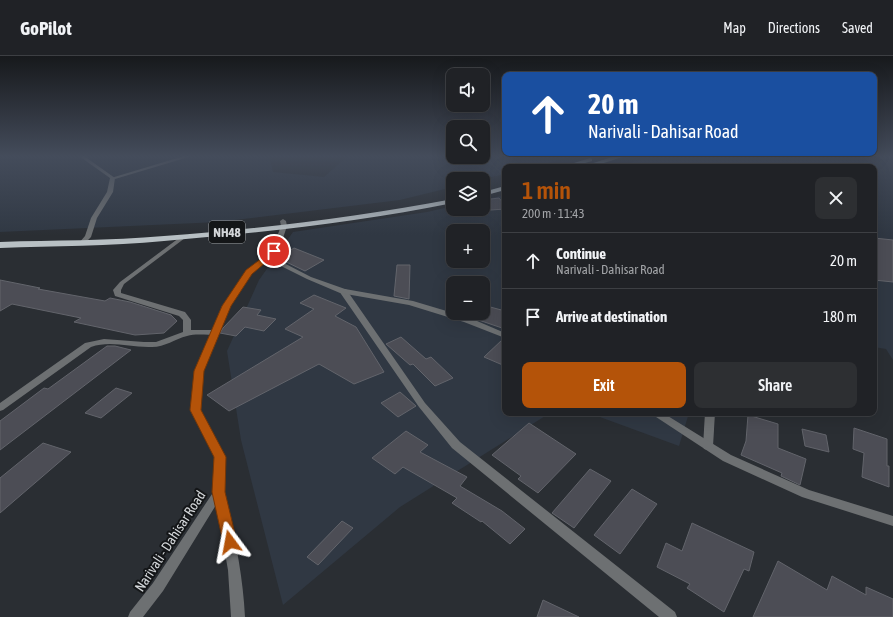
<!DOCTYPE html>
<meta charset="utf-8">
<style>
:root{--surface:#202226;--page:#2d2f32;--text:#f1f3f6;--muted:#a2a4a7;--line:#3d3f43;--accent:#b45309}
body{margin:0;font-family:"Asap Condensed",sans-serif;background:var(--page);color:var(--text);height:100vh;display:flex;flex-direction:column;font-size:15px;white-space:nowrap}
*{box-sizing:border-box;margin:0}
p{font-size:13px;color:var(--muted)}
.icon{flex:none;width:22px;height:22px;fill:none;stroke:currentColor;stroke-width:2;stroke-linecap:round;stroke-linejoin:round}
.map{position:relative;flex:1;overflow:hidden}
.details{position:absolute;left:502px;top:108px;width:375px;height:252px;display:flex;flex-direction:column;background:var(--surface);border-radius:8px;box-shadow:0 4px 16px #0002,0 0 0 1px var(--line)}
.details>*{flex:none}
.guide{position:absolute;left:502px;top:16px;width:375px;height:84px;border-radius:8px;box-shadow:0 4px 16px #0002,0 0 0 1px var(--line);background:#1a4fa0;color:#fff;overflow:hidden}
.controls{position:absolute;left:446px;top:12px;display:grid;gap:8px}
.controls a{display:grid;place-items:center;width:44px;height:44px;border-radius:8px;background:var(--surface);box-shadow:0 4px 16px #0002,0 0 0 1px var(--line);font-size:20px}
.pin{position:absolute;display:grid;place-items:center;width:34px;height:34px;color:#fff;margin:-17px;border:2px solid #fff;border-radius:50%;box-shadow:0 1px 4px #0007}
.me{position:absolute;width:44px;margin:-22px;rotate:347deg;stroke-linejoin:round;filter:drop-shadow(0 0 3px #0008)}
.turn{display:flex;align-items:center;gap:14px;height:84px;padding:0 20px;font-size:18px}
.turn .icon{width:52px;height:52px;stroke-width:2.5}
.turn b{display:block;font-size:28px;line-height:34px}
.round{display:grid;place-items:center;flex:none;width:42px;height:42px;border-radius:8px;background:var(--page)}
.head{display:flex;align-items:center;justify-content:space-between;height:68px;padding:0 20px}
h1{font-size:24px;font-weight:600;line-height:30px;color:var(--accent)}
.primary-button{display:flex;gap:8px;margin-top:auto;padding:8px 20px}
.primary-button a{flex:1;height:46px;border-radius:8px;background:var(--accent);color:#fff;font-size:16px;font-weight:600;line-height:46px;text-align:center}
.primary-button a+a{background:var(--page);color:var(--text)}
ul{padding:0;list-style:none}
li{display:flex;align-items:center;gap:12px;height:56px;padding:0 20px;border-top:1px solid var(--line)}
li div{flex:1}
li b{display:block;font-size:15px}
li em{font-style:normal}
header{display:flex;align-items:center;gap:24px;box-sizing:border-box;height:56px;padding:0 20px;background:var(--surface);border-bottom:1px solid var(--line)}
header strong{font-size:19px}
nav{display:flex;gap:22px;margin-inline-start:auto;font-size:14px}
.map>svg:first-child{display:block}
.built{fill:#303843;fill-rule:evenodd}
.building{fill:#4c4d55;stroke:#62646b}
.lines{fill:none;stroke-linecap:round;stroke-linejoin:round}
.minor{fill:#6d7072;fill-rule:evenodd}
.tertiary{fill:#6d7072;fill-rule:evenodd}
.trunk{fill:#b8c0c4;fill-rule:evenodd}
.route{fill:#b45309;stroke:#753606}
.labels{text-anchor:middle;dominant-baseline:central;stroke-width:4;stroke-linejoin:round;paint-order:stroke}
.shield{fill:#141618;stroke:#9a9da0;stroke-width:1}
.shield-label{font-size:13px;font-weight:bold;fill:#d4d7da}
.street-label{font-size:14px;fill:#d4d7da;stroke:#141618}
</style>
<header>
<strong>GoPilot</strong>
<nav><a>Map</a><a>Directions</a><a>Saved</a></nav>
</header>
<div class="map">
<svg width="893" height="561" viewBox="0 0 893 561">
<rect width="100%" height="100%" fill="#2a2e33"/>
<g class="built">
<path d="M0,100H269L273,116L324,121L348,100H574L532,111H505V118L483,123H453V131L400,144L219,166L0,176Z"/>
<path d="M653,100H893V304L886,293L874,291V111H616Z"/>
<path d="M505,139V357H550L400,451L283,549L241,384L227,295L259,224L293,176L427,156L453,150V153H483V144ZM453,175H483V205H453ZM453,227H483V257H453Z"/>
<path d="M589,357H689L679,390Z"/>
</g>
<g class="building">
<path d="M499,142L505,149V153L463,156L462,153H483V144Z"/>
<path d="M874,182L893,184V226L874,224Z"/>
<path d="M294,192L324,204L305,215L278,202Z"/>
<path d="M397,209H410L409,243L394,240Z"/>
<path d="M0,224L40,232L38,233L105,245L110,242L130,246L171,259L177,265L164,277L135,279L74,266L81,262L12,248L0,255Z"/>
<path d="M314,239L346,252L335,260L356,271L384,316L354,328L319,308L229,355L207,339L303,281L285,273L314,253L300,247Z"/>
<path d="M483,249L505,255V273L458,257H483Z"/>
<path d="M243,251L261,254L257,259L276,263L264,275L245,271L236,280L220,277L223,272Z"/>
<path d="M401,281L426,303L431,301L453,322L435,330L413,308L410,309L386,288Z"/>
<path d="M503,283H505V310L484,301Z"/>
<path d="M107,290H115L131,294L0,394V365L44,332L48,333Z"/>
<path d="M116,332L132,337L101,362L85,357Z"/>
<path d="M400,336L416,350L398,361L381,347Z"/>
<path d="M748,359L778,368V392L806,403L800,429L781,420L782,417L741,399L746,385Z"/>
<path d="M529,367L576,398L538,437L518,423L521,420L492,399Z"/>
<path d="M854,372L887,383V410H889V431L862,421L864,397L853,393Z"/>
<path d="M802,373L826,379L829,396L805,390Z"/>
<path d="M406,375L428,389L420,396L467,421L460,430L502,455L525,473L510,488L482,465L481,466L452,447L457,442L403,411L395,418L372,402Z"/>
<path d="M43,387L71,396L0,457V422Z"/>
<path d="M590,413L611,425L574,472L552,457Z"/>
<path d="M632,433L657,448L620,498L594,479Z"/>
<path d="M342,465L353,472L318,509L307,501Z"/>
<path d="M692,467L754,496L749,515L744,513L724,556L687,532L690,528L657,511L666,487L682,495Z"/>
<path d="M778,505L827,534L832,520L866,539V531L893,543V561H753Z"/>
<path d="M543,544L579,561H537Z"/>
</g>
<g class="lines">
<g class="minor">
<path d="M184,100H192L115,123L111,122Z"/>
<path d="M183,179L185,180V182L124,228L121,234V237L185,256L191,264V274H215L219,276L218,278C208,280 197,277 187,280C175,283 165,291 152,291C131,292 111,284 91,291L3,354L0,355V347L85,287L104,283L144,286H156L183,276V264L179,260L115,240L113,234L120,226Z"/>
<path d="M340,233H346L425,347L460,386L675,556L677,561H659L452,392L419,351L339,235Z"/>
<path d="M705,357H715L713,390L712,393L708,394L704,393L703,390Z"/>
<path d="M219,431L223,433L224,436C234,477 243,518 245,561H231L228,514L214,436L215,433Z"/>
</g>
<g class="tertiary">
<path d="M79,100H84L115,122L113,136L97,162L91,181L84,188L82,189L79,187L85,180L91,162L107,136L110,122Z"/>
<path d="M283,163L286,165L287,170L276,203L311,221L345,233L413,245L470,262L505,277V282L464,266L409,249L340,237L307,223L271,205L270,202L251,217L230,250L203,315L200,354L225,401L224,436L163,535L143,561H128L130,556L153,527L214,435L215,401L190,354L195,315L222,250L247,215L272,194L281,170L280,165Z"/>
<path d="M651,357H663L731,399L809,434L893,460V470L802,441L723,405L653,359Z"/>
</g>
<g class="trunk">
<path d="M615,100H626L591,111H581Z"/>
<path d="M590,102L592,103V105L571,111H561Z"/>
<path d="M505,130V134L483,140V136Z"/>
<path d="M453,143V147C358,166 261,177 164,185C110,190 54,190 0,192V186C54,184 110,185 164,180C261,173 358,161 453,143Z"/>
</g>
</g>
<linearGradient id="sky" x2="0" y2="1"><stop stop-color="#17191c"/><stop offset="0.56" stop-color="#444c5b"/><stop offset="1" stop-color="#444c5b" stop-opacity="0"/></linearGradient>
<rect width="893" height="179" fill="url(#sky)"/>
<path class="route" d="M274,193L278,195L277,197L252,218L231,250L204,315L201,354L226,401L225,436L237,486L235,490L230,492L225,490L223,486L212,436L214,401L190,354L194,315L222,250L246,214Z"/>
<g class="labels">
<rect class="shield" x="209" y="165" width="36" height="22" rx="3"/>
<g class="shield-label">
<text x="227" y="176">NH48</text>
</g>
<g class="street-label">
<text transform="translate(170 485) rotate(-57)">Narivali - Dahisar Road</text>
</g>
</g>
</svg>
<div class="controls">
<a><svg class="icon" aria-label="sound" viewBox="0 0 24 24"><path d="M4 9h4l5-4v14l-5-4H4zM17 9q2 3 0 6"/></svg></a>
<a><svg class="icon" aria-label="search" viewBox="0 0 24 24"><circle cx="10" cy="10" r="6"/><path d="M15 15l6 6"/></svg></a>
<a><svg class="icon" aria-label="layers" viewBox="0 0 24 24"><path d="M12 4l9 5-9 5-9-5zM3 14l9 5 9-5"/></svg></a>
<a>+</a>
<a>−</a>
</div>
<div class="pin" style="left:274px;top:195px;background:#d93025"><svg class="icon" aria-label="arrive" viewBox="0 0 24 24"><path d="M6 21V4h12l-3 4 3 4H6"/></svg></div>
<svg class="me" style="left:230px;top:486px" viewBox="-20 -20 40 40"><path d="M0-17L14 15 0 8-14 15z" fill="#b45309" stroke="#fff" stroke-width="4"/></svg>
<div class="guide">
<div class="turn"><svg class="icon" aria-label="ahead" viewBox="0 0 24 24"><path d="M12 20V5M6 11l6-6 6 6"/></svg><div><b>20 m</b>Narivali - Dahisar Road</div></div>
</div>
<section class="details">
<div class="head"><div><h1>1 min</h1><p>200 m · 11:43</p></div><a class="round"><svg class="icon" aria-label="close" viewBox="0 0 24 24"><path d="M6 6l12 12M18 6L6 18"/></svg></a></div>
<ul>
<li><svg class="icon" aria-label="ahead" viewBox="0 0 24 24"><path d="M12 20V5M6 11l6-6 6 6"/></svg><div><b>Continue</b><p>Narivali - Dahisar Road</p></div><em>20 m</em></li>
<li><svg class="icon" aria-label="arrive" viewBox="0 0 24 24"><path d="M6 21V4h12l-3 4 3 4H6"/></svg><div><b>Arrive at destination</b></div><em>180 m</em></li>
</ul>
<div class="primary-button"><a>Exit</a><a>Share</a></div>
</section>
</div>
